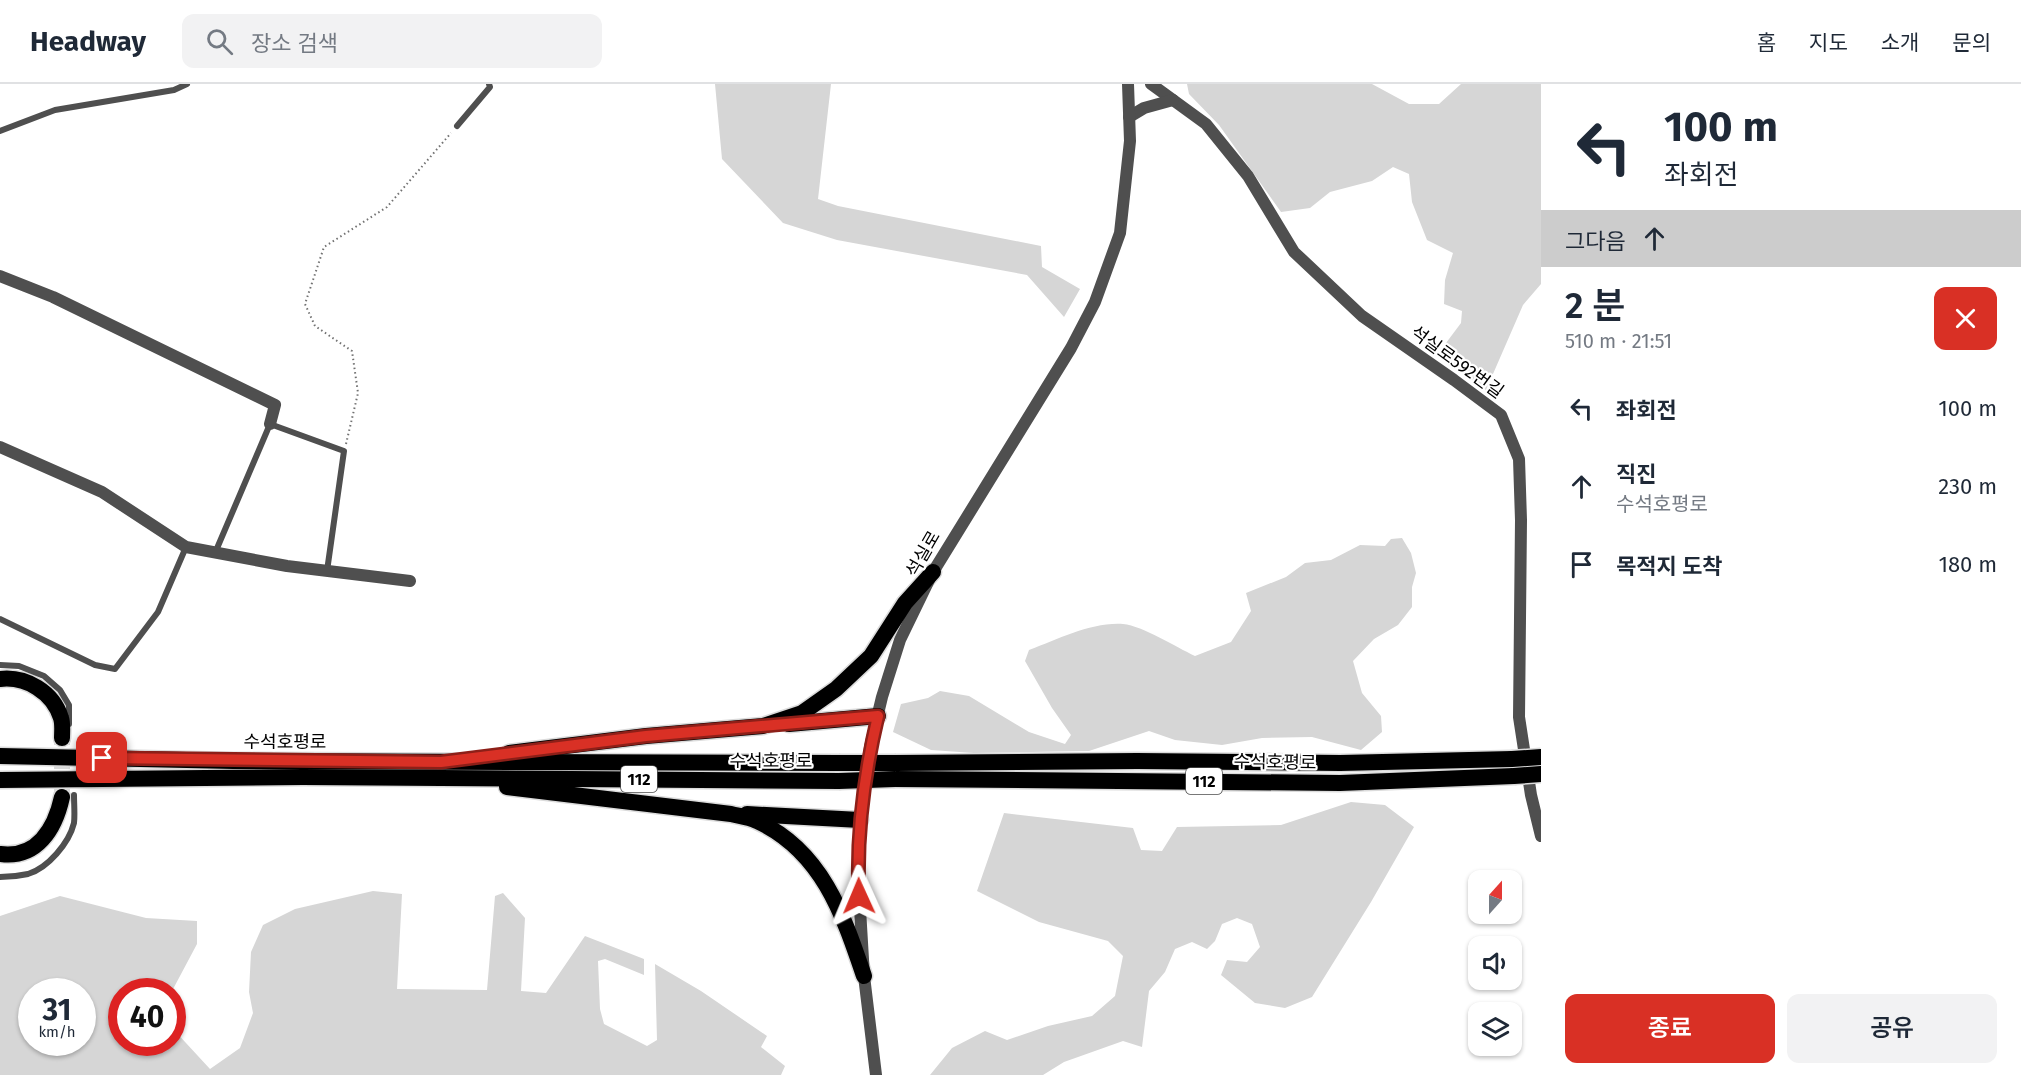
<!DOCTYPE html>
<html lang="ko">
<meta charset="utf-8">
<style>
:root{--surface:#fff;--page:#f2f2f3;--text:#1f2937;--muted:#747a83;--line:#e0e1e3;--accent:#d93025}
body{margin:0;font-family:"Fira Sans","Noto Sans KR",sans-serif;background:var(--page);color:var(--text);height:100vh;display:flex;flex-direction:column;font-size:22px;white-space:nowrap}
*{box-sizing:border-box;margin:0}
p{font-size:20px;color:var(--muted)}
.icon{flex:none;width:33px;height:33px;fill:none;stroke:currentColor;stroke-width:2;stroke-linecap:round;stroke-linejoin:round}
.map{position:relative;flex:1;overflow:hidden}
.sheet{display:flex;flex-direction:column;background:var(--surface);width:480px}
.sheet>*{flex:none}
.banner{background:#fff;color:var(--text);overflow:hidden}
.needle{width:39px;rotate:21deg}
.buttons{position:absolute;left:1468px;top:786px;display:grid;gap:12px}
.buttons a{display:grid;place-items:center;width:54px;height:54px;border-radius:12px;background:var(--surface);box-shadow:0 2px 4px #0004;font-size:30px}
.speed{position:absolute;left:18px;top:894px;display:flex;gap:12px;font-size:30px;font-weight:700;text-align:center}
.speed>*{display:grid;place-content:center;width:78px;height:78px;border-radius:50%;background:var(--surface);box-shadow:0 2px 4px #0004;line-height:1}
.speed small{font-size:15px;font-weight:400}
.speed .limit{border:9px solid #d22;background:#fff;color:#111}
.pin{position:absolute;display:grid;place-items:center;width:51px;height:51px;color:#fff;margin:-26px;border-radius:12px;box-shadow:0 3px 9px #0006}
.me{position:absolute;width:66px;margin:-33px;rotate:359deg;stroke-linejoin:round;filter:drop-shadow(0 0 4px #0008)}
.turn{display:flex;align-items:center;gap:21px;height:126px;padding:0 24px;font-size:27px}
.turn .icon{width:78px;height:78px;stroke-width:2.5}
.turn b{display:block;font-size:42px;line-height:51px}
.then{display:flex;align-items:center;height:57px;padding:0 24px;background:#0003;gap:12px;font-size:22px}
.round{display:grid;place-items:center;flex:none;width:63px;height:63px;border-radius:12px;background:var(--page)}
.summary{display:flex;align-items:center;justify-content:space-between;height:102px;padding:0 24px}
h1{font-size:36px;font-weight:600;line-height:45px}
.primary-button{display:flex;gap:12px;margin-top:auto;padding:12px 24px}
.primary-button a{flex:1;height:69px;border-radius:12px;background:var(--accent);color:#fff;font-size:24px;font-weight:600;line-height:69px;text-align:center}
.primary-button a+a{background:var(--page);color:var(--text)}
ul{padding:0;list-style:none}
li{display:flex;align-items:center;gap:18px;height:78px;padding:0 24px}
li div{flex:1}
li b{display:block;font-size:22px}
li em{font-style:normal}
header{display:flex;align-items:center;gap:36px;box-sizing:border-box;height:84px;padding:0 30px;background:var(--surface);border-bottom:2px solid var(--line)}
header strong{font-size:28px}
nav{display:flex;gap:33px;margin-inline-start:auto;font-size:21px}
.search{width:420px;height:54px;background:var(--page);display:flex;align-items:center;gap:15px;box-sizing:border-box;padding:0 21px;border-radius:12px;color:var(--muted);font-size:22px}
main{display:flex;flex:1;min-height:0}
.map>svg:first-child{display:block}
.green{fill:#d6d6d6;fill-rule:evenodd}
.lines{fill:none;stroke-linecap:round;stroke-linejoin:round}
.trunk-tunnel{stroke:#d9d9d9;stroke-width:16;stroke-dasharray:16 8;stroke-linecap:butt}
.trunk-casing{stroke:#dbdbdb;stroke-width:19}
.path{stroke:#717171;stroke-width:2;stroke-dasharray:1.5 3;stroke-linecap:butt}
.service{stroke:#4f4f4f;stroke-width:6}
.minor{stroke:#4f4f4f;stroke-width:12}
.tertiary{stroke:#4f4f4f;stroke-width:12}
.trunk{stroke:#000;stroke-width:16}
.trunk-bridge-casing{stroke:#dbdbdb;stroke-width:19;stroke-linecap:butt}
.trunk-bridge{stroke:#000;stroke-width:16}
.route-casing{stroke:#8d1f18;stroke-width:15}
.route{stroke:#d93025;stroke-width:10}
.labels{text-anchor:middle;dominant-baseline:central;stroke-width:4.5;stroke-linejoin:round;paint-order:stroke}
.shield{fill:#fff;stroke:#4c4c4c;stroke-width:1.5}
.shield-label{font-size:16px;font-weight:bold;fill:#000}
.street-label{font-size:18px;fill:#000;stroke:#fff}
</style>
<header>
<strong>Headway</strong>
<div class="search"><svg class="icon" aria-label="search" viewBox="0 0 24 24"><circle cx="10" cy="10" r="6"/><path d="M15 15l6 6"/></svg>장소 검색</div>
<nav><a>홈</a><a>지도</a><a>소개</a><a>문의</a></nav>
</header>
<main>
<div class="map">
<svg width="1541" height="991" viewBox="0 0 1541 991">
<rect width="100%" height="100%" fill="#fff"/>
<g class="green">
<path d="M715,0H831L818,115L838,122L1041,162L1042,183L1080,205L1064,233L1027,191L837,156L783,139L722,75Z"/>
<path d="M1187,0H1372L1409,20H1439L1461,0H1541V200L1523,221L1486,306L1437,271L1461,239L1462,227L1444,220L1445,196L1453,169L1427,156L1412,118L1409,90L1393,83L1372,97L1330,108L1310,124L1281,128L1219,41L1189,10Z"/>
<path d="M1402,454L1411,469L1416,489L1412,503V523L1398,541L1374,555L1353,577L1362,609L1381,632L1382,648L1361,666L1312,653L1262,654L1222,661L1175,656L1149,647L1089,667L974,669L931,666L893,648L901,620L928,614L940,607L969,612L1029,648L1065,660L1071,651L1052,624L1025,577L1029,566C1059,555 1091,538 1123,540C1143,542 1176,563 1195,572L1231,558L1251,527L1246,509L1286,493L1305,479L1331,476L1360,461L1385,462L1391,455Z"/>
<path d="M1351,718L1385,721L1414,743L1371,818L1312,913L1285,924L1255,919L1221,891L1227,876L1247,878L1260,863L1252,840L1237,834L1222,840L1215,857L1207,865L1192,858L1175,865L1165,888L1149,907L1142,963L1123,957L1064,978L1043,991H930L952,964L985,947L1007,956L1048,942L1092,932L1115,912L1123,872L1108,857L1039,838L977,807L1004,729L1133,744L1141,766L1162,767L1177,743L1281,741Z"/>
<path d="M373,807L402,810L397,905L487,906L495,812L503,809L525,834L521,907L546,909L585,852L644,875V891L605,875L598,877L600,925L604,940L647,962L657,956L655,880L701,907L767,952L761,963L785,982L781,991H0V832L60,812L146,834L197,837V860L172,907L122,908V958H172L173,940L174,946L210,985L240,964L253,929L249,908L251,868L263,841L295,825ZM32,908H82V958H32Z"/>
</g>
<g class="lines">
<path class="trunk-tunnel" d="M62,709V654"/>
<g class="trunk-casing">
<g id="trunk">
<path d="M0,595C26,592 53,608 61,634C63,640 62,648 62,654"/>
<path d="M789,640L878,632"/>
<path d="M509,669L646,652L763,642L802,629L836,605L871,572L905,519L933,488"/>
<path d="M0,672L233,677L839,679"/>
<path d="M896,679L1137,677L1340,679L1512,675"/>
<path d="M895,695L1340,699L1514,692"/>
<path d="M0,696L303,693L839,697"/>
<path d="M507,703L731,730C739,732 749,733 757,737C822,767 843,830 864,892"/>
<path d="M747,730L860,736"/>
<path d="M0,770C37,775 55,745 62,713"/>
</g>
</g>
<path class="path" d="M346,360L358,309L352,267L315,242L305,220L324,163L387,123L451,49"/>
<g class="service">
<path d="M457,42L490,3L489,0"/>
<path d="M0,47L55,26L174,6L187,0"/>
<path d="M215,469L270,340L344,367L327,487"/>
<path d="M0,535L95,581L115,585L158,528L186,463"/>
<path d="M0,581L19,582L44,592L60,606L69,621V640"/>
<path d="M0,793C9,793 19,792 28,790C48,784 69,759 74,739C75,731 74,720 74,711"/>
</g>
<g class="minor">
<path d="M1151,0L1206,40L1248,92L1294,168L1362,232L1454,296L1501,331L1519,375L1521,436L1519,633L1531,711L1541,752"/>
<path d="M0,192L53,213L275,321L270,340"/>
<path d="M0,363L102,408L186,463L287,482L410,497"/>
</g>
<g class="tertiary">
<path d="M1129,33L1144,24L1173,16"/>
<path d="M876,991L864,892L858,791L860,736L870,663L882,613L900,556L933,488L1071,264L1095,218L1120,149L1130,57L1128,0"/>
</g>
<use href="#trunk" class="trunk"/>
<g class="trunk-bridge-casing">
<g id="trunk-bridge">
<path d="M1512,675L1541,673"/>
<path d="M839,679H896"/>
<path d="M1514,692L1541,690"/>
<path d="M839,697L895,695"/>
</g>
</g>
<use href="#trunk-bridge" class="trunk-bridge"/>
</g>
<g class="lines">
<g class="route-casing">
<path id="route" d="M102,674L441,678L646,652L878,632C864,691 856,751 859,812"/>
</g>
<use href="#route" class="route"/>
</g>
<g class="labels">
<g class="shield">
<rect x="621" y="682" width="36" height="26" rx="4.5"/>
<rect x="1186" y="684" width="36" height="26" rx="4.5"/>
</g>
<g class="shield-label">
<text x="639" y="695">112</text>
<text x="1204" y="697">112</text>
</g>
<g class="street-label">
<text transform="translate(1457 278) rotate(36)">석실로592번길</text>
<text transform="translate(923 470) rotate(-60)">석실로</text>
<text x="285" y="658">수석호평로</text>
<text x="771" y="677">수석호평로</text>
<text transform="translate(1275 678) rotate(1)">수석호평로</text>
</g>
</g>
</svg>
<div class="buttons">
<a><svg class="needle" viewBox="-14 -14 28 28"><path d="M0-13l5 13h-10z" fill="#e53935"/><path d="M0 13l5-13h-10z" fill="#747a83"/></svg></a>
<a><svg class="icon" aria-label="sound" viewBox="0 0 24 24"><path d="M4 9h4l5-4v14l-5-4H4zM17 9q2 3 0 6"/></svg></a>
<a><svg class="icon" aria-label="layers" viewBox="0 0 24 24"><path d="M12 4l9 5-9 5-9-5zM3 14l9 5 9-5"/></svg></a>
</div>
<div class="speed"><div>31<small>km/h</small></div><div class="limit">40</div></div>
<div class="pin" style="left:102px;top:674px;background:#d93025"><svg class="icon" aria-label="arrive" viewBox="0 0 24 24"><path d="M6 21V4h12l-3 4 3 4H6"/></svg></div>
<svg class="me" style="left:859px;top:812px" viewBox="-20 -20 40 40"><path d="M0-17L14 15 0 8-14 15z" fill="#d93025" stroke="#fff" stroke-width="4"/></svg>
</div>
<section class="sheet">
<div class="banner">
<div class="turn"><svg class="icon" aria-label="left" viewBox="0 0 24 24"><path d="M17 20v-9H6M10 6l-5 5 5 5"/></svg><div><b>100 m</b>좌회전</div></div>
<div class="then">그다음<svg class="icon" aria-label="ahead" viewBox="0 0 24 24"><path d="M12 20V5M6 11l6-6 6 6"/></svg></div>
</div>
<div class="summary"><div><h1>2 분</h1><p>510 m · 21:51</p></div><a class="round" style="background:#d93025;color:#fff"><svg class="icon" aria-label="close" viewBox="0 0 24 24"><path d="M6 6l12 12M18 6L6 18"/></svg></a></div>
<ul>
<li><svg class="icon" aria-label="left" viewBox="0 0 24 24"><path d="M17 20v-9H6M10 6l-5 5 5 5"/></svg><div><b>좌회전</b></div><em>100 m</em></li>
<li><svg class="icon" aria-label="ahead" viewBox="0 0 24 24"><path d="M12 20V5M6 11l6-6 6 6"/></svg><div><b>직진</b><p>수석호평로</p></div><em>230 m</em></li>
<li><svg class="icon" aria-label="arrive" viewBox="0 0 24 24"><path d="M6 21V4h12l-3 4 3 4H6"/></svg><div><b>목적지 도착</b></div><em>180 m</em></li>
</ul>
<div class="primary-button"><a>종료</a><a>공유</a></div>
</section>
</main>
